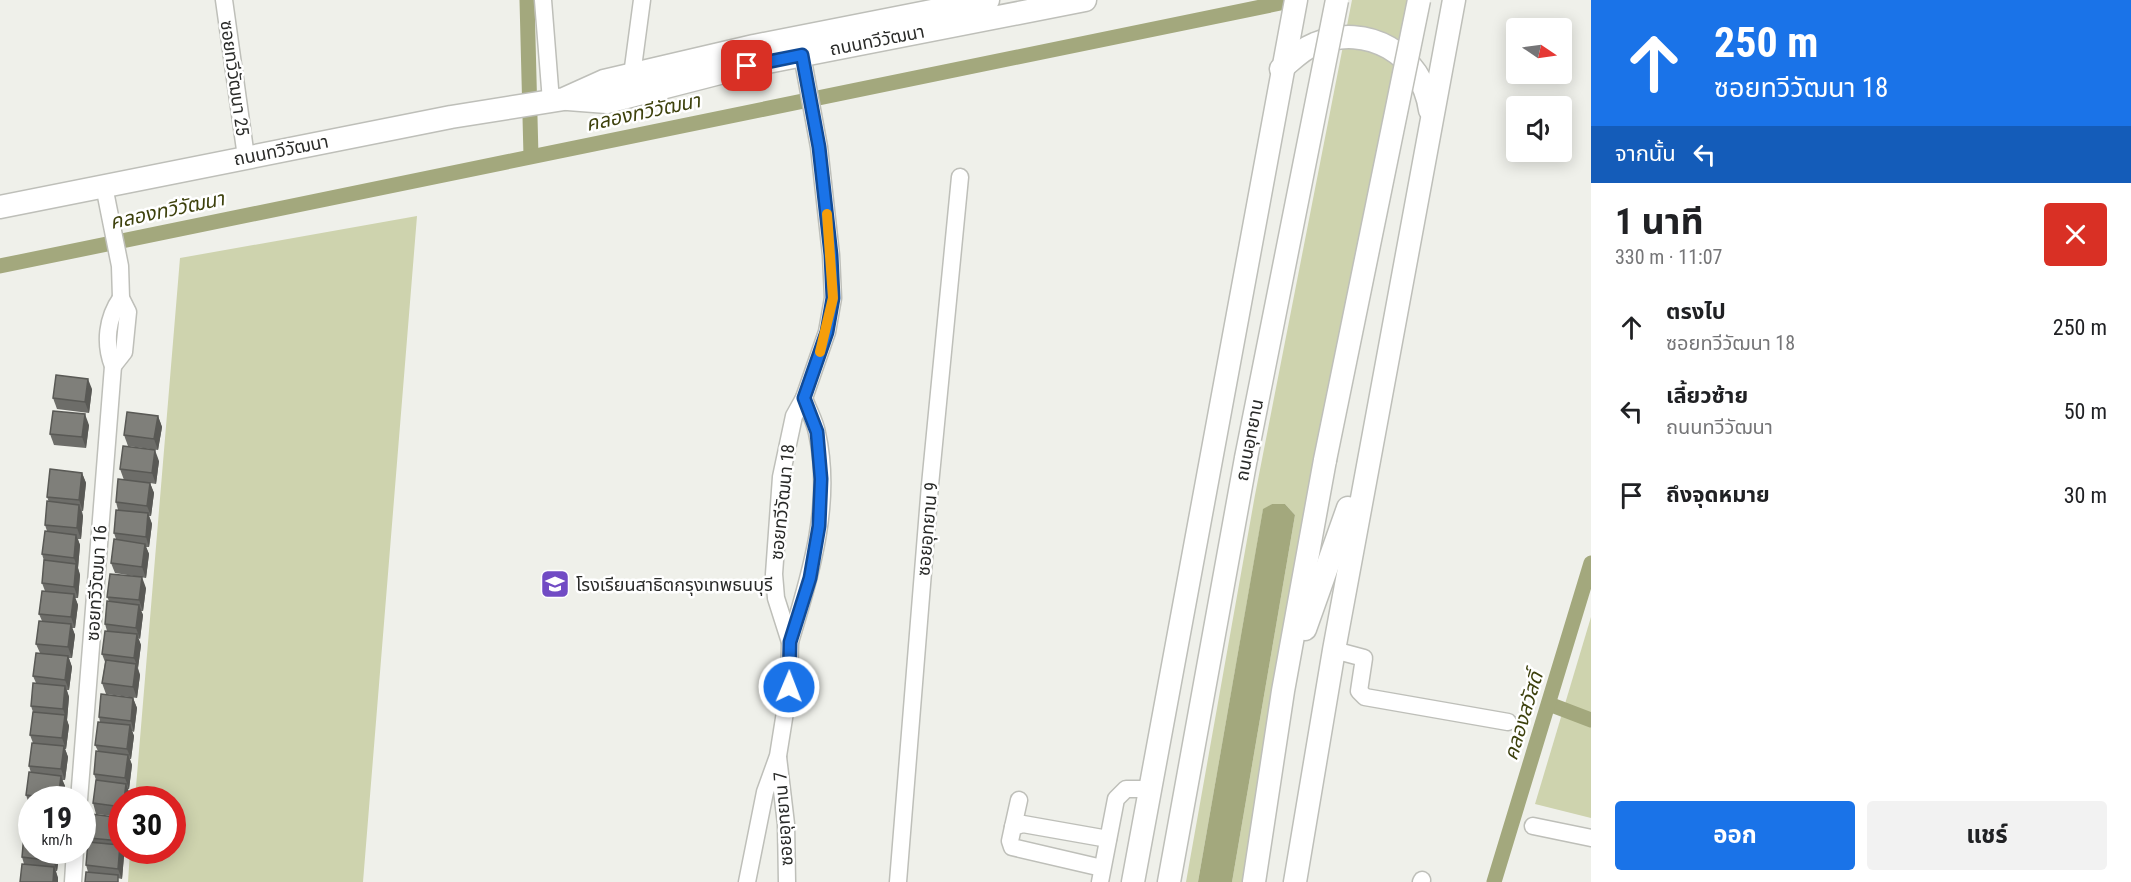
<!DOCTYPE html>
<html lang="th">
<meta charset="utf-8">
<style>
:root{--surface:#fff;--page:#f2f2f2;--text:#202124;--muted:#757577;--accent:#1a73e8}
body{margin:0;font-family:"Roboto Condensed","Noto Sans Thai",sans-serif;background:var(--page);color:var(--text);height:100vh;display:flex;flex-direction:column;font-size:22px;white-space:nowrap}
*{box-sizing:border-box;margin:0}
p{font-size:20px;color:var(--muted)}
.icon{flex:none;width:33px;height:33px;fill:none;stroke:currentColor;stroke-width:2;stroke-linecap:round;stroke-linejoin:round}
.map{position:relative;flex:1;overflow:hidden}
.side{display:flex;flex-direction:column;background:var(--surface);width:540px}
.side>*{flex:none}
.banner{background:#1a73e8;color:#fff;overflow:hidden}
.needle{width:39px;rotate:103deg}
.controls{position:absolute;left:1506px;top:18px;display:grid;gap:12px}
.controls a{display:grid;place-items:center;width:66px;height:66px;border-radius:6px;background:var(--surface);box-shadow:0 3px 15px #0003;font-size:30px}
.speed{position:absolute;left:18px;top:786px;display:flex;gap:12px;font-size:30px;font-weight:700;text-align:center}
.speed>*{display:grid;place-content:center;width:78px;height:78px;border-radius:50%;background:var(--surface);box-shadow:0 3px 15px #0003;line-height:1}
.speed small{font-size:15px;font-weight:400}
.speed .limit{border:9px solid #d22;background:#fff;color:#111}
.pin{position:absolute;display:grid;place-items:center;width:51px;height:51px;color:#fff;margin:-26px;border-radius:12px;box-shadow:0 3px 9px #0006}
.me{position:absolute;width:66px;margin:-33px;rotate:1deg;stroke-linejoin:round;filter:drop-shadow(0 0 4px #0008)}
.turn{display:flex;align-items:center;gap:21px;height:126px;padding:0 24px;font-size:27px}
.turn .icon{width:78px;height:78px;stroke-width:2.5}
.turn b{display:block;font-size:42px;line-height:51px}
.then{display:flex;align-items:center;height:57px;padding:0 24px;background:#0003;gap:12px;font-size:22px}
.round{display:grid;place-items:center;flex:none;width:63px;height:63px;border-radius:6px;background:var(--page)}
.summary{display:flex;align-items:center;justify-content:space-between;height:102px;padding:0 24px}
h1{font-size:36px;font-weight:700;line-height:45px}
.cta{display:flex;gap:12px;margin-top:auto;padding:12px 24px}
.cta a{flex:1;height:69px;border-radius:6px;background:var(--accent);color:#fff;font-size:24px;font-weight:700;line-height:69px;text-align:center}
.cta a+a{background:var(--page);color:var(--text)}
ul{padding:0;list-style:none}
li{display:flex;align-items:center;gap:18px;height:84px;padding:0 24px}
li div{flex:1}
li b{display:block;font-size:22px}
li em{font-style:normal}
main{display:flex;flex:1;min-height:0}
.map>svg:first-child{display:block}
.green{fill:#ced3ae}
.water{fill:#a3a87d}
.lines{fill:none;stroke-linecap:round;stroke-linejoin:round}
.canal{stroke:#a3a87d;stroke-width:15}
.street-casing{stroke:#bebfb9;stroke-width:19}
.secondary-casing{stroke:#bebfb9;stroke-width:25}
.street{stroke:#fff;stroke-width:16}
.secondary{stroke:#fff;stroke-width:22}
.secondary-bridge-casing{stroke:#bebfb9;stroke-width:25;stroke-linecap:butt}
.secondary-bridge{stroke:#fff;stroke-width:22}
.wall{fill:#6d6d69}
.shaded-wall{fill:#595955}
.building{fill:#7f7f7a;stroke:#595955;stroke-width:1.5}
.route-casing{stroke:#114b97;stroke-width:15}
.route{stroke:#1a73e8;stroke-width:10}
.slow{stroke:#f59e0b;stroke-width:10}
.labels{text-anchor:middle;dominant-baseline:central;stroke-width:5;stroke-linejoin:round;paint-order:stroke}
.street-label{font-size:18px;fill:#292a28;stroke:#fff}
.poi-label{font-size:18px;fill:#292a28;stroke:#fff;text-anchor:start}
.water-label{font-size:20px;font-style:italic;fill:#3d410c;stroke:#fff}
</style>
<main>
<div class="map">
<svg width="1591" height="882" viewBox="0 0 1591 882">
<rect width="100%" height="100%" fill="#eff0ea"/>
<g class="green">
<path d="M1352,0H1407L1307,504L1243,882H1232L1295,515L1285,504H1272L1263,510L1198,882H1186L1255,495Z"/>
<path d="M417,216L363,882H128L130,851L172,850V800L135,799L180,258Z"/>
<path d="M1591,617V818L1535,804Z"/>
</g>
<path class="water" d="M1272,504H1285L1295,515L1232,882H1198L1263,509Z"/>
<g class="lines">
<g class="canal">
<path d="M527,0L531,156"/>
<path d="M0,266L1295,0"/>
<path d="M1549,704L1591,720"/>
<path d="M1494,882L1591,563"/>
</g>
<g class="street-casing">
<g id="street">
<path d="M224,0L246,157"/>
<path d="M543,0L551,101"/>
<path d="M632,75L642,0"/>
<path d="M104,186L120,266L121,298L128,312L124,352L113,366"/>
<path d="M790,642C810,576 833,503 817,433C815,421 808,410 804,398"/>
<path d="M1334,650L1364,658L1359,691L1365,697L1508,722"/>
<path d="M778,757L786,824L787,882"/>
<path d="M79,800L113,366C104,343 107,318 121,298"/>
<path d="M1533,826L1591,838"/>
<path d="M1013,827L1019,800"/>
<path d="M1102,868L1012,847L1010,841L1013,827L1023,824L1108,839"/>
<path d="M73,882L75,850"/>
<path d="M747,882L765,792L778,756L789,687L790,642L776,598L774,574L781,477L794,416L804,398L827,332L833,298L831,255L819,147L802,55"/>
<path d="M898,882L930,485L960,177"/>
<path d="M1100,882L1116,799L1126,789H1150"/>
<path d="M1421,882L1422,880"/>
</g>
</g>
<g class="secondary-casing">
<g id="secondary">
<path d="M1281,69C1292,60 1302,49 1315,44C1367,22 1422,54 1430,110"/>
<path d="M568,99L607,102L747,66L1085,0"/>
<path d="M0,207L451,117L564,99L604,81L754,46L988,0"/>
<path d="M1305,629L1348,508"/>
<path d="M1133,882L1296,0"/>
<path d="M1169,882L1246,458"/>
<path d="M1254,882L1283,691L1325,460"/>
<path d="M1295,882L1334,650L1454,0"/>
</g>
</g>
<use href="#street" class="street"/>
<use href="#secondary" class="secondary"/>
<g class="secondary-bridge-casing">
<g id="secondary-bridge">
<path d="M1246,458L1337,0"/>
<path d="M1325,460L1419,0"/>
</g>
</g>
<use href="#secondary-bridge" class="secondary-bridge"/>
</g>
<g class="wall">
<path d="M92,389L89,413L57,409L53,398Z"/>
<path d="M158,416L162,427L158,450L128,446L124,435Z"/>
<path d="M89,425L86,448L54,445L50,434Z"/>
<path d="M159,461L156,484L150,483L154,493L151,516H149L152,524L149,547H146L149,554L146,578L115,573L111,563L116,539L114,533L118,510L116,502L124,480L120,469Z"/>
<path d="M82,473L86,483L83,511H82L83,516L81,539H78L80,545L78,568L80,575L78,598H75L78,605L75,628H72L75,635L72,658H69L72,667L69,690H67L69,697L67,720L69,726L66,749H65L68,757L65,780H62L65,786L63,800H32V850H60L57,871H56L58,878V882H20L24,864L22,857L27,834L24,827L29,804L26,795L31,773L29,766L33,743L30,735L33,712L31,706L36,683L33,676L40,653L36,644L42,621L39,614L45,591L42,583L44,561L42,554L47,531L45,525L49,502L47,497Z"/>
<path d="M146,588L143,611H141L143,615L140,639L138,638L141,645L138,668L140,675L137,698L106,694L102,683L105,662L102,654L107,631L105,624L109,601L107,597Z"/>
<path d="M133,698L137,708L134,732L132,731L134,736L131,759H130L132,765L129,789H128L130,795L122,800V817L96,814L93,803L96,780L94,774L98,751L95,745L100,722L99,717Z"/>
<path d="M122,818V850H125V852H123L124,856L122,879L88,872L86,865L90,842L89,838Z"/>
</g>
<g class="shaded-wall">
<path d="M88,379L92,389L89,413L85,402Z"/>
<path d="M85,414L89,425L86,448L82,437Z"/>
<path d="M158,416L162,427L158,450L154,439Z"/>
<path d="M155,450L159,461L156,484L152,473Z"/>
<path d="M82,473L86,483L83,511L79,500Z"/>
<path d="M150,483L154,493L151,516L147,506Z"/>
<path d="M79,505L83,516L81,539L77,528Z"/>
<path d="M148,513L152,524L149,547L146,537Z"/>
<path d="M76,535L80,545L78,568L80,575L78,598L74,587L76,564L74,558Z"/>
<path d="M145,544L149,554L146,578L142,567Z"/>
<path d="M142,577L146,588L143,611L139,600Z"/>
<path d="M74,594L78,605L75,628L71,617Z"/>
<path d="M139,605L143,615L140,639L136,628Z"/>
<path d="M71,624L75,635L72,658L68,647Z"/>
<path d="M137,634L141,645L138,668L134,658Z"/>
<path d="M68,656L72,667L69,690L65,680Z"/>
<path d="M136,664L140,675L137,698L133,687Z"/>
<path d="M65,686L69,697L67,720L69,726L66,749L62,738L65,715L63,709Z"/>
<path d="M133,698L137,708L134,732L131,721Z"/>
<path d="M130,725L134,736L131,759L127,749Z"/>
<path d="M64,746L68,757L65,780L61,769Z"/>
<path d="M128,755L132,765L129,789L125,778Z"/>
<path d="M61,776L65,786L63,800H58Z"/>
<path d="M126,784L130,795V800H124Z"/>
<path d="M120,845L124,856L122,879L118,869Z"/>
<path d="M55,850H60L57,871L53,861Z"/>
<path d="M54,867L58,878V882H53Z"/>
</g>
<g class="building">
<path d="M56,375L88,379L85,402L53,398Z"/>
<path d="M53,411L85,414L82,437L50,434Z"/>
<path d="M127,412L158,416L154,439L124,435Z"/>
<path d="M123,446L155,450L152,473L120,469Z"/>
<path d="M50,469L82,473L79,500L47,497Z"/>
<path d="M118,479L150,483L147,506L116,502Z"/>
<path d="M47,501L79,505L77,528L45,525Z"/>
<path d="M116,510L148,513L146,537L114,533Z"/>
<path d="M45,531L76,535L74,558L42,554Z"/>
<path d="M114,539L145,544L142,567L111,563Z"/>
<path d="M44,560L76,564L74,587L42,583Z"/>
<path d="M110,574L142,577L139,600L107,597Z"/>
<path d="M42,591L74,594L71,617L39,614Z"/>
<path d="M107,601L139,605L136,628L105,624Z"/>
<path d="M39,621L71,624L68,647L36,644Z"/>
<path d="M105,631L137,634L134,658L102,654Z"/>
<path d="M36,653L68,656L65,680L33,676Z"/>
<path d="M106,660L136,664L133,687L102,683Z"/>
<path d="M33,683L65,686L63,709L31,706Z"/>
<path d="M101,694L133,698L131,721L99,717Z"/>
<path d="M33,712L65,715L62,738L30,735Z"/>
<path d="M98,722L130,725L127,749L95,745Z"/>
<path d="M32,743L64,746L61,769L29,766Z"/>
<path d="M96,751L128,755L125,778L94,774Z"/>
<path d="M29,772L61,776L58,799L26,795Z"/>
<path d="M96,780L126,784L124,800H122V807L93,803Z"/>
<path d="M27,804L32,805V828L24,827Z"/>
<path d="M91,814L122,818L121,841L89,838Z"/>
<path d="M24,834L32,835V850H55L53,861L22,857Z"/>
<path d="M88,842L120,845L118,869L86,865Z"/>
<path d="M22,864L54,867L53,882H20Z"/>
<path d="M86,872L118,875V882H85Z"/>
</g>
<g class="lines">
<g class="route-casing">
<path id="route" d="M747,66L802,55L819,147L831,255L833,298L827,332L804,398L817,432L821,479L819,526L810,578L790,642L789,687"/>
</g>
<use href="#route" class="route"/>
<path class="slow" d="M820,352L833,298L827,214"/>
</g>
<defs>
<g id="school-square" transform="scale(1.5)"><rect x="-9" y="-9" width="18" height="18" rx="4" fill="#714bc4" stroke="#fff"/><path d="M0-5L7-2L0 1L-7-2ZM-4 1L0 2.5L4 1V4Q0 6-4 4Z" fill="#fff"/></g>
</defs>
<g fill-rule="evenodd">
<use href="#school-square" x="555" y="584"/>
</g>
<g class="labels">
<g class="street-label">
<text transform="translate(877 40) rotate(-11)">ถนนทวีวัฒนา</text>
<text transform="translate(235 78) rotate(82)">ซอยทวีวัฒนา 25</text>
<text transform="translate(281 150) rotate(-11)">ถนนทวีวัฒนา</text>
<text transform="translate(1249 440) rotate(-79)">ถนนอุทยาน</text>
<text transform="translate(782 502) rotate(-84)">ซอยทวีวัฒนา 18</text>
<text transform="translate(927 529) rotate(-85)">ซอยอุทยาน 9</text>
<text transform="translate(96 583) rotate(-86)">ซอยทวีวัฒนา 16</text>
<text transform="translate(783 819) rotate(-94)">ซอยอุทยาน 7</text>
</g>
<g class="poi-label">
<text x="576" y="584">โรงเรียนสาธิตกรุงเทพธนบุรี</text>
</g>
<g class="water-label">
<text transform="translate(643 112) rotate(-12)">คลองทวีวัฒนา</text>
<text transform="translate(167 210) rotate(-12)">คลองทวีวัฒนา</text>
<text transform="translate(1523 716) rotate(-73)">คลองสวัสดิ์</text>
</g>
</g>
</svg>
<div class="controls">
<a><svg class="needle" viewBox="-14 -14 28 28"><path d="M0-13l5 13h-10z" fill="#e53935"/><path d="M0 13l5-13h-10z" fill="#757577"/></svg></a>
<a><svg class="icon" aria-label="sound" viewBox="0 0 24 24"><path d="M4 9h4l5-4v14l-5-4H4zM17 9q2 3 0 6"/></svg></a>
</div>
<div class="speed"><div>19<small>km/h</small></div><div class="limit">30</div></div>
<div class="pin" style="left:747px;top:66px;background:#d93025"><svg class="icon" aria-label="arrive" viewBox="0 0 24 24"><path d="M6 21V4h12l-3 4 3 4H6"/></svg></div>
<svg class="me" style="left:789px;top:687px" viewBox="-20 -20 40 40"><circle r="17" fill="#1a73e8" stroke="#fff" stroke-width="3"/><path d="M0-11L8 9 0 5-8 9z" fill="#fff"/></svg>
</div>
<section class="side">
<div class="banner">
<div class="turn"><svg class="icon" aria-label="ahead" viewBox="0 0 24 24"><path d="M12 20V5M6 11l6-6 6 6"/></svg><div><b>250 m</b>ซอยทวีวัฒนา 18</div></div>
<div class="then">จากนั้น<svg class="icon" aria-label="left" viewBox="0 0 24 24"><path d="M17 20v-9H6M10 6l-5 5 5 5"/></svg></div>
</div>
<div class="summary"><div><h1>1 นาที</h1><p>330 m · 11:07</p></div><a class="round" style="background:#d93025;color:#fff"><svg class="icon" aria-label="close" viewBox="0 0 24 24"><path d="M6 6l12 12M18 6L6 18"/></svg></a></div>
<ul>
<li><svg class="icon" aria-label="ahead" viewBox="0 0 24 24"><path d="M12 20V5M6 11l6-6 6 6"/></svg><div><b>ตรงไป</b><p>ซอยทวีวัฒนา 18</p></div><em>250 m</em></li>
<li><svg class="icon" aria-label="left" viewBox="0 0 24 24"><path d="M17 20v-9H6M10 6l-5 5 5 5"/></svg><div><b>เลี้ยวซ้าย</b><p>ถนนทวีวัฒนา</p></div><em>50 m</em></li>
<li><svg class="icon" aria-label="arrive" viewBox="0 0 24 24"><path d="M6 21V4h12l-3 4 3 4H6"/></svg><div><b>ถึงจุดหมาย</b></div><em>30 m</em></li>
</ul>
<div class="cta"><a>ออก</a><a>แชร์</a></div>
</section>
</main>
